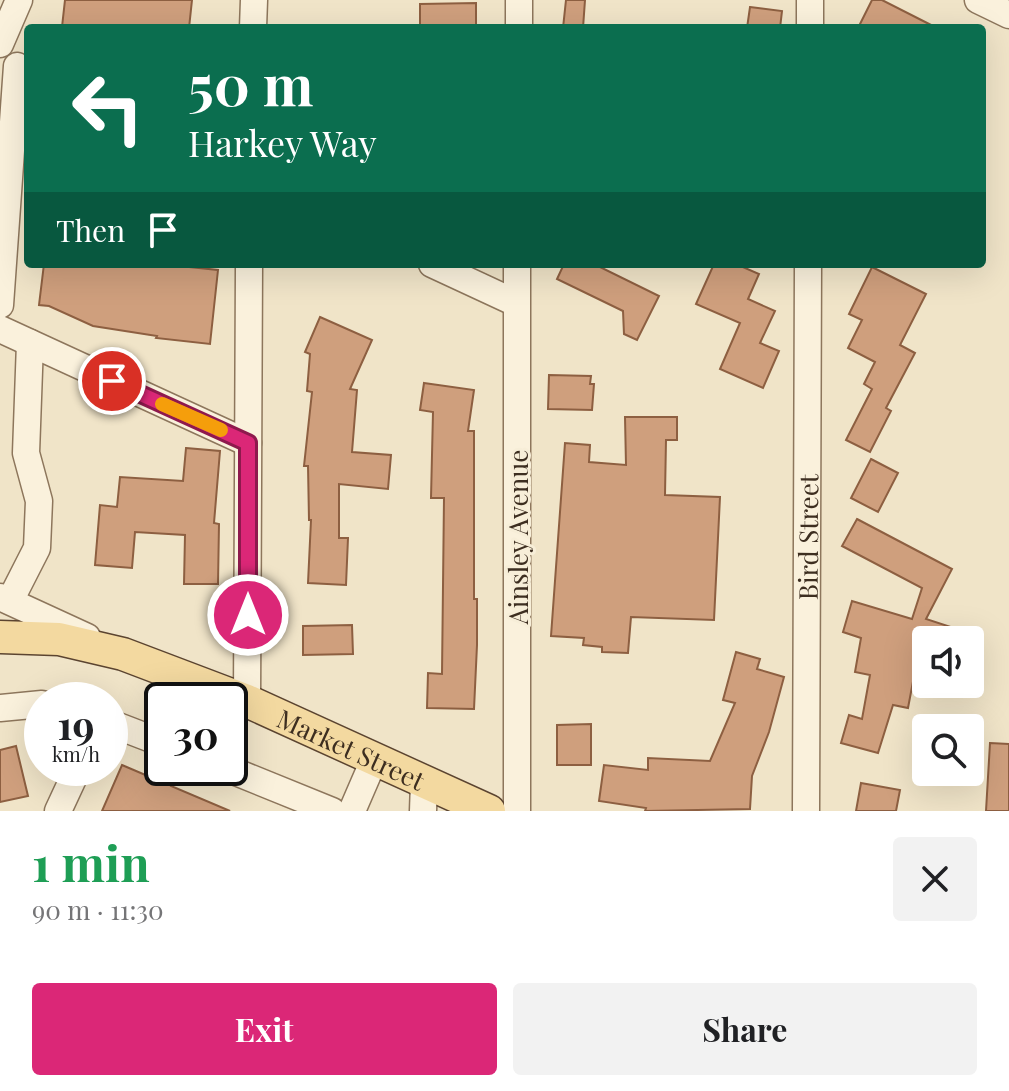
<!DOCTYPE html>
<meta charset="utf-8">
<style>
:root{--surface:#fff;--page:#f2f2f2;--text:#202124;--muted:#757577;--accent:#db2777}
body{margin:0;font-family:"Playfair Display",serif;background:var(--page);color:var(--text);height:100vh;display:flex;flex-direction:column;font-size:30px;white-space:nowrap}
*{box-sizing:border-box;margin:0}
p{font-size:26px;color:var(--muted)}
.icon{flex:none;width:44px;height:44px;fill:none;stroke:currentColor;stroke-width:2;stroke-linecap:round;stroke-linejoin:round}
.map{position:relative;height:811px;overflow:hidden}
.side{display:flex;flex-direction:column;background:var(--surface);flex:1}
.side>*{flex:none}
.guide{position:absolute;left:24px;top:24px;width:962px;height:244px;border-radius:8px;box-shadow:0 8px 32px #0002;background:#0b6e4f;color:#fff;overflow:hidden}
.buttons{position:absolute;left:912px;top:626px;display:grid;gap:16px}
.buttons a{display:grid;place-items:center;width:72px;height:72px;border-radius:8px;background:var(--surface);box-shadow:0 8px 32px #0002;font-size:40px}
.speed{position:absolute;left:24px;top:682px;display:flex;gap:16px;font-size:40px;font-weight:700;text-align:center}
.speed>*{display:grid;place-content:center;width:104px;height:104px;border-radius:50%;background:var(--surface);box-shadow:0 8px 32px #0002;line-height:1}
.speed small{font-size:20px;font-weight:400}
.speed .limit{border:4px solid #111;border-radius:12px;background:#fff;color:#111}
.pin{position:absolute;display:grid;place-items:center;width:68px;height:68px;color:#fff;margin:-34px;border:4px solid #fff;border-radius:50%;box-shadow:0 2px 8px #0007}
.me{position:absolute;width:88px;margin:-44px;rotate:0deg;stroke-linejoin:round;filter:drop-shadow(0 0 6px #0008)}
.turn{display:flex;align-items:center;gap:28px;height:168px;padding:0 32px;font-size:36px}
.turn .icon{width:104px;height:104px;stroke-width:2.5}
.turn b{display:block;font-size:56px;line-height:68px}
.then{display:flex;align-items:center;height:76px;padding:0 32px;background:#0003;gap:16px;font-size:30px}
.round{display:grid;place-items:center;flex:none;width:84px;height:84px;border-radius:8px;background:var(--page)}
.head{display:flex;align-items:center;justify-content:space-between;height:136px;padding:0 32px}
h1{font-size:48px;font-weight:700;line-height:60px;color:#1e9e55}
.cta{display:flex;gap:16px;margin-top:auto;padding:16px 32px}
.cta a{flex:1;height:92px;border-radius:8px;background:var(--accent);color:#fff;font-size:32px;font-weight:700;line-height:92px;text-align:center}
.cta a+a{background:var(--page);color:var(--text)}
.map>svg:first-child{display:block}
.building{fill:#cf9f7d;stroke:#8d5f41;stroke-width:2}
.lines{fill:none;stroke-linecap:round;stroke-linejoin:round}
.minor-casing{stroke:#8d765c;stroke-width:29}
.major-casing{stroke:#5b4430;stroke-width:35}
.minor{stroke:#faf1dc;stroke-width:26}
.major{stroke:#f3d9a0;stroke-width:32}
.route-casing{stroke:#8e194d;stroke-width:20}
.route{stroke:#db2777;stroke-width:14}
.slow{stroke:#f59e0b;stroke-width:14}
.labels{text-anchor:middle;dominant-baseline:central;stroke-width:6;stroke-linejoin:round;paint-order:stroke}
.street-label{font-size:26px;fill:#3d2e20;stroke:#f7eed8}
</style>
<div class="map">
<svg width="1009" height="811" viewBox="0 0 1009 811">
<rect width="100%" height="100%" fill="#f0e4c8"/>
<g class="building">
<path d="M65,0H192L189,28L62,27Z"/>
<path d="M566,0H585L583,28H563Z"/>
<path d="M872,0H882L937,28H858Z"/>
<path d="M476,3V28H420V4Z"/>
<path d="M750,7L782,11L780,28H747Z"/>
<path d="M44,264H160L218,270L210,344L156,338L157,336L93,326L49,306L39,305Z"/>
<path d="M564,264H594L659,296L637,340L624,334L623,311L557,279Z"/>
<path d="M714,264H736L759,274L748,299L775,311L760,343L779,351L763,388L720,369L740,323L696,304Z"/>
<path d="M872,267L926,294L900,345L915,353L886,408L891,411L870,452L846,440L872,389L864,384L875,362L848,348L862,320L849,314Z"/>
<path d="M320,317L372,340L350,389L357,390L352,452L391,455L388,489L339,484V538H348L346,585L308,583L311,520H309L308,466H304L312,392L307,391L310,354L305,352Z"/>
<path d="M549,375L591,376L590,384H594L592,410L548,409Z"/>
<path d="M424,383L474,390L468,431H474V599H477V645L474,709L427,708L428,673L442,674L444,498H431L433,412L420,410Z"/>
<path d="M625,417H677V440H666L665,495L720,497L714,620L631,617L628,653L602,652V647L583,645L584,638L551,636L565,443L590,445L589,462L626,465Z"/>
<path d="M186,448L220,451L214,523L219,524L218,584H184L185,535L135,532L132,568L95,565L100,505L117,507L120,477L183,481Z"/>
<path d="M871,459L898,473L878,512L851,498Z"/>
<path d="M857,519L952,569L926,619L978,636L977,640H926V651L919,650L908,708L893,705L878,753L841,743L849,715L862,719L870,675L855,672L861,638L843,632L852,601L912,619L922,588L842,546Z"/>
<path d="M352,625L353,654L303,655V626Z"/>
<path d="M736,652L760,659L757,669L784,677L769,732L752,776L750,809L645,811L646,808L599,801L604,765L648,770V758L710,761L735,703L723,700Z"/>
<path d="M591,724V765H557V725Z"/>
<path d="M990,743L1009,744V811H986Z"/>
<path d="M16,746L28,796L0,802V750Z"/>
<path d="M122,765L150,777L155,768L175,777L171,786L230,811H102Z"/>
<path d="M861,783L900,790L896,811H856Z"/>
</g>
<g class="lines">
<g class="minor-casing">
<g id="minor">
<path d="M978,0L1009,15"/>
<path d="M253,28L254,0"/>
<path d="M519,28V0"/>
<path d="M810,28V0"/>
<path d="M0,44L19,0"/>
<path d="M432,264L516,303"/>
<path d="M517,264V811"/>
<path d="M0,305L17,66"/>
<path d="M0,329L248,443"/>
<path d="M0,597L87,637"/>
<path d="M10,601L37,548L39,501L26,453L30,343"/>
<path d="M247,701L249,264"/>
<path d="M0,708L42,704"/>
<path d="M110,723L162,743"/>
<path d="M226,768L332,811"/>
<path d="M58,811L78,768"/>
<path d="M352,811L374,760"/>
<path d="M423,811L424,783"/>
<path id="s1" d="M806,811L808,264"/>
</g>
</g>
<g class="major-casing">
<g id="major">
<path id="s2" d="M0,637L59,639L123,654L247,701L489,811"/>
</g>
</g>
<use href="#minor" class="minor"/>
<use href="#major" class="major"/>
</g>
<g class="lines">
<g class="route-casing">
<path id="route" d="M112,381L248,443V615"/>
</g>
<use href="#route" class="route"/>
<path class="slow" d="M162,404L221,430"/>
</g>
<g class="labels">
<g class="street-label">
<text transform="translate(517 537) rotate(-90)">Ainsley Avenue</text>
<text stroke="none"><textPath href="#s1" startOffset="274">Bird Street</textPath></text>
<text stroke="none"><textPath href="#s2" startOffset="372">Market Street</textPath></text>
</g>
</g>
</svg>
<div class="buttons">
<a><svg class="icon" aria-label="sound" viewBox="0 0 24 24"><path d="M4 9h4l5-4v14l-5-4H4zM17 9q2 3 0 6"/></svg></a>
<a><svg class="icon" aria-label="search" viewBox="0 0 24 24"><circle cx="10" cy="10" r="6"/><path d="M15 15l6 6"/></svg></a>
</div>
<div class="speed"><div>19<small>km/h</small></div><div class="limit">30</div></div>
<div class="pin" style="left:112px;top:381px;background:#d93025"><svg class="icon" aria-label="arrive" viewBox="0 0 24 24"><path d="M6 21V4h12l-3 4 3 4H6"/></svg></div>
<svg class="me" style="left:248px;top:615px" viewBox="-20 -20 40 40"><circle r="17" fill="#db2777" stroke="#fff" stroke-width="3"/><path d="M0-11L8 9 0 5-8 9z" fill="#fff"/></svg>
<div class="guide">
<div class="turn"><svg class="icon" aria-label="left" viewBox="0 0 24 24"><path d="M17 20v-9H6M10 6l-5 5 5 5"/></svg><div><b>50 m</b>Harkey Way</div></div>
<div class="then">Then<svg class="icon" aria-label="arrive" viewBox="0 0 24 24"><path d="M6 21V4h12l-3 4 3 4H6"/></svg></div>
</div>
</div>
<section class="side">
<div class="head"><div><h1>1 min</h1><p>90 m · 11:30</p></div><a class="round"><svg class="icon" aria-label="close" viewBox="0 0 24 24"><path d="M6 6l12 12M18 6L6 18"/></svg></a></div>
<div class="cta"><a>Exit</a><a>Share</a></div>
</section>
